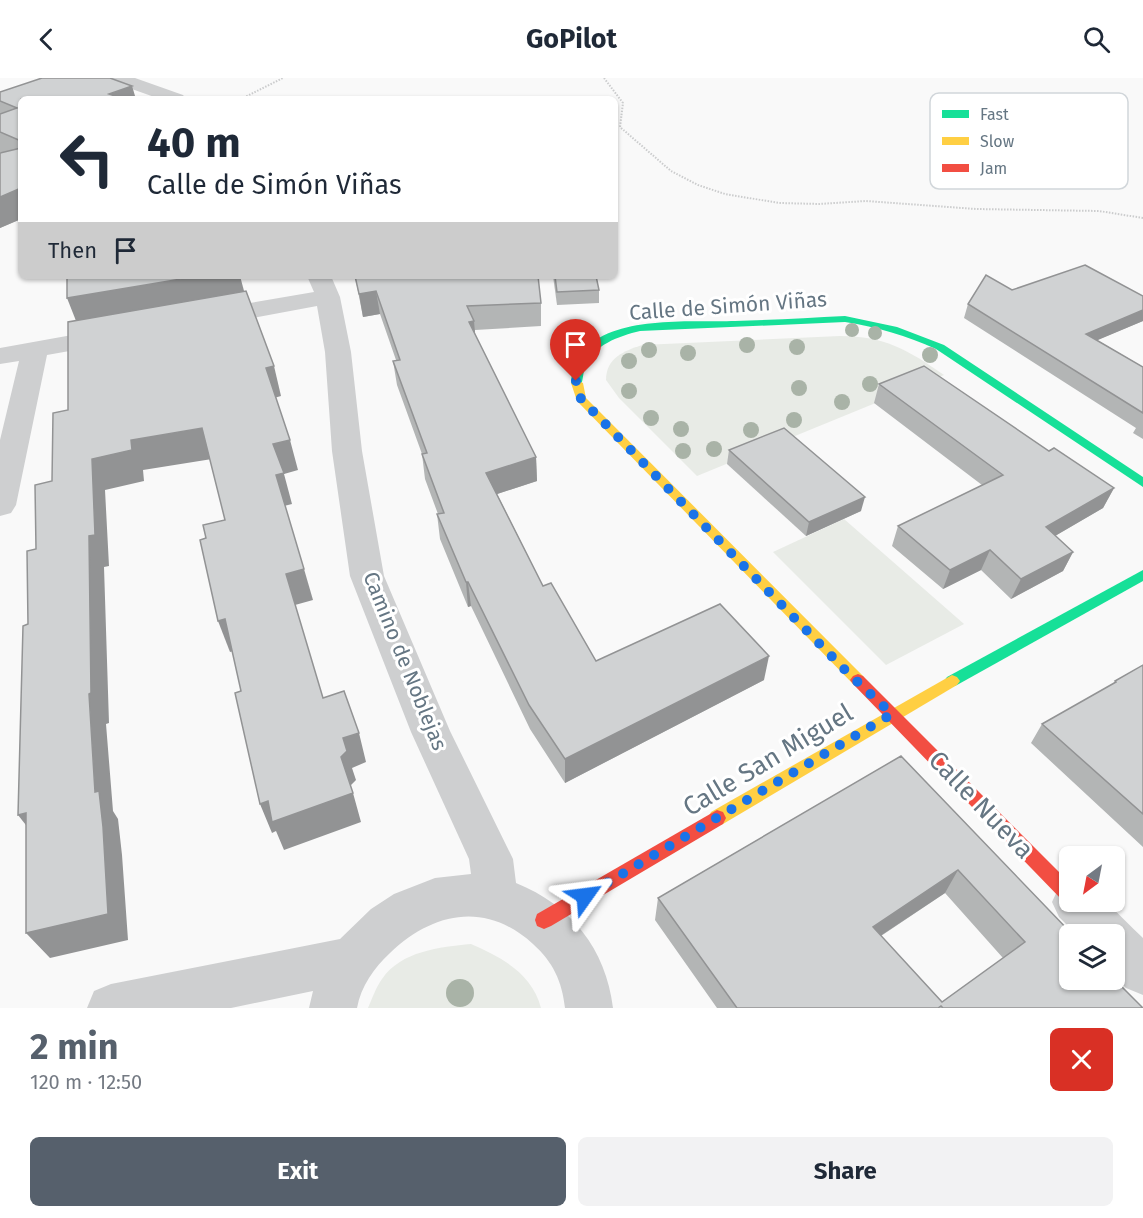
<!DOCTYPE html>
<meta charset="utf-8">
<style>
:root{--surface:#fff;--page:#f2f2f3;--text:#1f2937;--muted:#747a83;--accent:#56606c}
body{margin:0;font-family:"Fira Sans",sans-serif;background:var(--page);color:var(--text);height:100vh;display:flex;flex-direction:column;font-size:22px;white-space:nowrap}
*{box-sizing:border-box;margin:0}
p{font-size:20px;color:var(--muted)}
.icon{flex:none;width:33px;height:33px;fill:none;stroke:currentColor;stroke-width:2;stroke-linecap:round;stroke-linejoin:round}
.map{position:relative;height:930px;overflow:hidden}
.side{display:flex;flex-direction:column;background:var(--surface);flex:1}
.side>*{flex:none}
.top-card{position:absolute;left:18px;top:18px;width:600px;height:183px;border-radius:9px;box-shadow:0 2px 4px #0004;background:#fff;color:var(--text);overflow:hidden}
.needle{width:39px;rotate:212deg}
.tools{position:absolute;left:1059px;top:768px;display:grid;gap:12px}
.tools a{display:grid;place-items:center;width:66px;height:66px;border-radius:9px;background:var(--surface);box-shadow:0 2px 4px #0004;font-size:30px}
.pin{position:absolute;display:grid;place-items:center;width:51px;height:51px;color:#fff;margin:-62px -26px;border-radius:50% 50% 50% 0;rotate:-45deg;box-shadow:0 0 6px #0007}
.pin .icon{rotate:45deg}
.me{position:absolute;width:66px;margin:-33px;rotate:59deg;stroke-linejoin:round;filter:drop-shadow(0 0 4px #0008)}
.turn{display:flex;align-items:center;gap:21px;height:126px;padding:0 30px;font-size:27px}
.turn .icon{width:78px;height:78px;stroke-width:2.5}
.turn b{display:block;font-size:42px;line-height:51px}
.then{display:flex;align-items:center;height:57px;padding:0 30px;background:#0003;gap:12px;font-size:22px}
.round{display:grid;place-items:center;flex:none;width:63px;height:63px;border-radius:9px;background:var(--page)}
.overview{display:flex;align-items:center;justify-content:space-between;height:102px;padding:0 30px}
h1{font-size:36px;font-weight:700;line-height:45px;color:var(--accent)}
.action{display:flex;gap:12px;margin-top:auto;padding:12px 30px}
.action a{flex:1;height:69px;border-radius:9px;background:var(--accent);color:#fff;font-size:24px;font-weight:700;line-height:69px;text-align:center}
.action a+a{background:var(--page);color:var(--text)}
header{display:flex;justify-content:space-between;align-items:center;height:78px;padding:0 30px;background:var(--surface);font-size:27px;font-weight:700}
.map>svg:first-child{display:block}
.green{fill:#e8ebe6}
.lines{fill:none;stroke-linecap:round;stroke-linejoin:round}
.path{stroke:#cbcccd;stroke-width:2;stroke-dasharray:1.5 1.5;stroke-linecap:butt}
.street{fill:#cecfd0;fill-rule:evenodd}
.fast{fill:#16e098;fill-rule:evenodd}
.slow{fill:#ffcf43;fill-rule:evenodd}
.jam{fill:#f24e42;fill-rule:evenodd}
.tree{fill:#a9b3a7}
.wall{fill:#b3b5b5;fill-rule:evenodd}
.shaded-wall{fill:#929394}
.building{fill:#d0d2d3;stroke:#929394;stroke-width:1.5;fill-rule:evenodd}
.route{stroke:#1a73e8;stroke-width:10;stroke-dasharray:0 18}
.labels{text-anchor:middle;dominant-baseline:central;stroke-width:6;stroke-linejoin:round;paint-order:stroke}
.street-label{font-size:21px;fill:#657683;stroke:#fff}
.near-street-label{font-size:26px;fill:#657683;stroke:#fff}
.key{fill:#fff;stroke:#d1d6da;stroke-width:1.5}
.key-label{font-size:16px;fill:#657683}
</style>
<header><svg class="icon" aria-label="back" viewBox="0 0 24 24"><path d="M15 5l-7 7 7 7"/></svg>GoPilot<svg class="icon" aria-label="search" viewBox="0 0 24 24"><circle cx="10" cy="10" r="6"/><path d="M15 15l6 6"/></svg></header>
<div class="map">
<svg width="1143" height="930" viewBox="0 0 1143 930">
<rect width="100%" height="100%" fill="#f9f9f9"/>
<g class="green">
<path d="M840,258C885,258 908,272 944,297L697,398L619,320L606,302C606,280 624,273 642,267Z"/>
<path d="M844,441L964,546L886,587L773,474Z"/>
<path d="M471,866C501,879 532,895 541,930H368C372,921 376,909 382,901C401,873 440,869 471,866Z"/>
</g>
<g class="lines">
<g class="path">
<path d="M604,0L623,25L620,49L671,93L698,107L725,116L779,125L819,126L866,123L976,131L1099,133L1143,140"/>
<path d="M241,21L283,0"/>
</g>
<g class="street">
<path d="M109,0H135L183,17L186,21H160L112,4Z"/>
<path d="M307,198H331L340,219L351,274L362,373L384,498L450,653L513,781L516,805C571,827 606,871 613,930H565C562,903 553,884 533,866C486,823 433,834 390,875C374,890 361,908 357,930H309L313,913L231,930H87L94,913L111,906L340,861L371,831L394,816L435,800L471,796L469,781L411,654L350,498L332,373L325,274L317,228L209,248L200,245L196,240L200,235L209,232L314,214Z"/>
<path d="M111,250L120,252L124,258L120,264L47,277L16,427L11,435L0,438V362L19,283L0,286V270Z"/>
<path d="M1070,804V824H1106C1119,836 1130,848 1143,860V917L1126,910L1114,898V856H1076L1059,839L1052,824L1059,809Z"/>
</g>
<g class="fast">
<path d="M845,238L897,249L944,267L1143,399V409L936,271C907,258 877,249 845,244L640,253C619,258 593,267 585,289C583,295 583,302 581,307H573L571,305C576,232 685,245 735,243C771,242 808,240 845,238Z"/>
<path d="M1143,492V503L957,607L952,609L947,607L944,603L947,599Z"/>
</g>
<g class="slow">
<path d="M577,302L583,305L586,320L863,598L866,602L863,606L858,608L853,606L577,323L571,305Z"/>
<path d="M952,597L957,599L960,603L957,607L723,746L717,748L711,746L708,740L711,734Z"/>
</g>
<g class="jam">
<path d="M858,596L863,598L1070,805V824H1076L1070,827L1064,824L853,606L850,602L853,598Z"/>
<path d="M717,732L723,734L726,740L723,746L551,848L544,851L537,848L535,842L537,836Z"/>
</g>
</g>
<g class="tree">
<circle cx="852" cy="252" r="7"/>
<circle cx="875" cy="255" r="7"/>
<circle cx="747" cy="267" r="8"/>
<circle cx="797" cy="269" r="8"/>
<circle cx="649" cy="272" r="8"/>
<circle cx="688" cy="275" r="8"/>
<circle cx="930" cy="277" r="8"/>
<circle cx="629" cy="283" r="8"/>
<circle cx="870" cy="306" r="8"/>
<circle cx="799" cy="310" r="8"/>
<circle cx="629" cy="313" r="8"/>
<circle cx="842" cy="324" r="8"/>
<circle cx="651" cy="340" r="8"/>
<circle cx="794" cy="342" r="8"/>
<circle cx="681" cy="351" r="8"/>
<circle cx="751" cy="352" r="8"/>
<circle cx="714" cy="371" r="8"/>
<circle cx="683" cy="373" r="8"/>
<circle cx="460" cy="915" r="14"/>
</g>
<g class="wall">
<path d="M0,14L21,21V141L0,150V75L2,74H0Z"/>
<path d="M355,198L541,225V248L475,252V257L536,379L537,403L497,416L543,508L596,583L764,602L565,705L530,651L471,528L468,529L440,461L437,436H438L425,401L422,376L397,307L393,283L396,282L380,236L363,239Z"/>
<path d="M553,198H596L599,212V225L557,227Z"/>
<path d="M1012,212L1143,218V243L1097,262L1143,289V361L1133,355L1136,350L964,240L968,226Z"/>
<path d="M879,306L1049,373L1114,410L1103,430L1055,458L1073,474L1063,493L1011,521L981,492L943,511L892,468L898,448L982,407L874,325Z"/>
<path d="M729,372L861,433L806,458L727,386Z"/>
<path d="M1143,587V769L1031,665L1042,646L1113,606L1115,603Z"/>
<path d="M901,678L1143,930H717L655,842L658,820ZM945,815L1003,880L942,924L881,858Z"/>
</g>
<g class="shaded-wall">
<path d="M132,8L136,21H110L109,16Z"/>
<path d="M21,110V141L0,150V119Z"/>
<path d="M199,198H240L247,224L80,253L67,220Z"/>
<path d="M376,213L380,236L363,239L359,216Z"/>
<path d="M1143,232V243L1079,270L1086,256Z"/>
<path d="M474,243L476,267L469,244Z"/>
<path d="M274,288L281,318L274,320L266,290Z"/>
<path d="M202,350L212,381L143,392L144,403L105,412L109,488L104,489L109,645L106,646L113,733L118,741L122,777L128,862L50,880L26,855L95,714L89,616V458L92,381L131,362Z"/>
<path d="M290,362L298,392L284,396L292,426L284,428L276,397L273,366Z"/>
<path d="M536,379L537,403L488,419L486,395Z"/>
<path d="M1114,410L1103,430L1036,469L1046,449Z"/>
<path d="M865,419L861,433L806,458L809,444Z"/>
<path d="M990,472L981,492L943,511L950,492Z"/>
<path d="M1073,474L1063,493L1011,521L1021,501Z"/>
<path d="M304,491L313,522L295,527L286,496Z"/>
<path d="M466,504H468L471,528L468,529Z"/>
<path d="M225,541L237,572L230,574L218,543Z"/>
<path d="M769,578L764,602L565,705V681Z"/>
<path d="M359,655L366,684L352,690L356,702L350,708L341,679L343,660Z"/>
<path d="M353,715L361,744L284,772L276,753L272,755L260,726L268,723Z"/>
<path d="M26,735L40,765L18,737Z"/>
<path d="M958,792L945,815L862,870L873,849Z"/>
</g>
<g class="building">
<path d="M42,0H110L132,8L109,16L124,21H21V63L0,54V36L17,30L0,23V14Z"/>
<path d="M21,70V110L0,119V75Z"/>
<path d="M1085,187L1143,218V232L1086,256L1143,289V335L968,226L986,197L1012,212Z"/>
<path d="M67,198H199L67,220Z"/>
<path d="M355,198H538L541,225L467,228L474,243L469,244L536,379L486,395L543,508L551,505L596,583L720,526L769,578L565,681L529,627L468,504H466L437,436L444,435L422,376L427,375L393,283L400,282L376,213L359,216Z"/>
<path d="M555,198H596L599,212L557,214Z"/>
<path d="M246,213L274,288L266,290L290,362L273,366L284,395L276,397L304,491L286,496L323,620L344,613L359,655L343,660L347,673L341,679L353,715L272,744L268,723L260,726L235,615L241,613L225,541L218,543L200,462L206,460L203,447L225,442L202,350L131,362L132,372L92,381L95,457L89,458L91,615L89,616L95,714L99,713L103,749L108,836L26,855V735L18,737L23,548L28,546L27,473L36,471L35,407L52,403L53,335L68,332V244Z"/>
<path d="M924,288L1049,373L1054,370L1114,410L1046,449L1073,474L1021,501L990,472L950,492L898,448L1003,397L879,306Z"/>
<path d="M784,350L865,419L809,444L729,372Z"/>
<path d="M1143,587V736L1042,646L1116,604L1115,603Z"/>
<path d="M901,678L1072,856H1070V902H1114V901L1143,930H943L941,928L938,930H737L658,820ZM958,792L1025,864L942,924L873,849Z"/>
</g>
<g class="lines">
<path class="route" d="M576,303L581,321L847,594L892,636L585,818"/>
</g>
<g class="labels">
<g class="street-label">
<text transform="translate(728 228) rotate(-4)">Calle de Simón Viñas</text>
<text transform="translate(405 583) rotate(68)">Camino de Noblejas</text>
</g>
<g class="near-street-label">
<text transform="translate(768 682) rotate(-31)">Calle San Miguel</text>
<text transform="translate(981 727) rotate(46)">Calle Nueva</text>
</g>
</g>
<rect x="930" y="15" width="198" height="96" rx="9" class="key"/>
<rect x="942" y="32" width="27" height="8" fill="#16e098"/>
<rect x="942" y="59" width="27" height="8" fill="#ffcf43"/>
<rect x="942" y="86" width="27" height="8" fill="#f24e42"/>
<g class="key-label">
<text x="980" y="42">Fast</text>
<text x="980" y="69">Slow</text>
<text x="980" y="96">Jam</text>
</g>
</svg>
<div class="tools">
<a><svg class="needle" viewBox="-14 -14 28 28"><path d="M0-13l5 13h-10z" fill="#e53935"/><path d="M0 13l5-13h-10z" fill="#747a83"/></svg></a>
<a><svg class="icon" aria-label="layers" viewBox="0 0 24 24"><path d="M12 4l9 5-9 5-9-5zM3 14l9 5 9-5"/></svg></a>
</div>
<div class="pin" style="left:576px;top:303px;background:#d93025"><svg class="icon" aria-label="arrive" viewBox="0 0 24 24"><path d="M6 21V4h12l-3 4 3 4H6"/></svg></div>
<svg class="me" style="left:585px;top:818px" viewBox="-20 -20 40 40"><path d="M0-17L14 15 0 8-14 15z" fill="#1a73e8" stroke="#fff" stroke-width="4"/></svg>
<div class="top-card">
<div class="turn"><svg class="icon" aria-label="left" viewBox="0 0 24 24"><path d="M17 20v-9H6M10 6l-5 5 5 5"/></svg><div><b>40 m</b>Calle de Simón Viñas</div></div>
<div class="then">Then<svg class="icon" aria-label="arrive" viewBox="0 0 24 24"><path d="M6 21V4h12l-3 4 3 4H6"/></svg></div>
</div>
</div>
<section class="side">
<div class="overview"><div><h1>2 min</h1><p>120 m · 12:50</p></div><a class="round" style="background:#d93025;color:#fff"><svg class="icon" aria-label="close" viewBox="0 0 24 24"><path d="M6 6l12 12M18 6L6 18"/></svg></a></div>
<div class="action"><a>Exit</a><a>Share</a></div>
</section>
